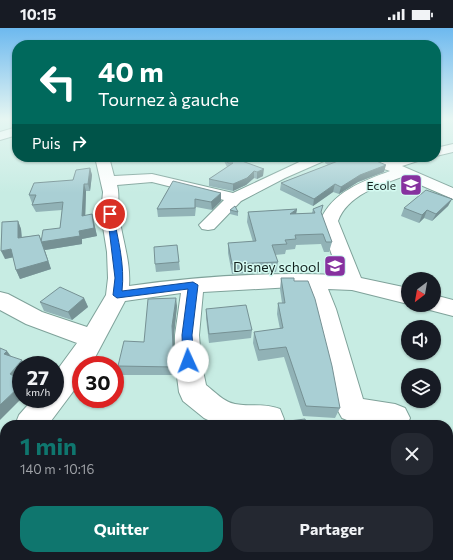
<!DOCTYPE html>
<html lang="fr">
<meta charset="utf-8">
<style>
:root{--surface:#171b24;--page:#242831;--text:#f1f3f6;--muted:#9ea1a6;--accent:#0f766e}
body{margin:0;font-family:Commissioner,sans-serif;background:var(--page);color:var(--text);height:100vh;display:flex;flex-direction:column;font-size:15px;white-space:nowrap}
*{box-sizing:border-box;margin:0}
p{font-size:13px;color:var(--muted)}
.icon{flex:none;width:22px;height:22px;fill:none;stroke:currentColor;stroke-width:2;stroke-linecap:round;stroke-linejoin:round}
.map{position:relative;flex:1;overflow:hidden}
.side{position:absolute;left:0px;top:392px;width:453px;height:140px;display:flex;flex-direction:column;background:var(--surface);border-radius:16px 16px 0 0;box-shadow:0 1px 3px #0004}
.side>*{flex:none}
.top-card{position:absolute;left:12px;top:12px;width:429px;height:122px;border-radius:16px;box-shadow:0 1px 3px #0004;background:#00695c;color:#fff;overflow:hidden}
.needle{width:26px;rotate:211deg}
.controls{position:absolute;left:401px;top:244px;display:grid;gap:8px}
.controls a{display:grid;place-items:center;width:40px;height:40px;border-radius:50%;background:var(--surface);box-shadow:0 1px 3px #0004;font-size:20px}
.speed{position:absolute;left:12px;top:328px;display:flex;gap:8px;font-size:20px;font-weight:700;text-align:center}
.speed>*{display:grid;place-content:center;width:52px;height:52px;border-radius:50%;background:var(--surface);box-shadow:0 1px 3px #0004;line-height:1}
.speed small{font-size:10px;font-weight:400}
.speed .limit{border:6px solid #d22;background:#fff;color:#111}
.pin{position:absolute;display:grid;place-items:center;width:34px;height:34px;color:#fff;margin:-17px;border:2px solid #fff;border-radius:50%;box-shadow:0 1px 4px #0007}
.me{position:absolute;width:44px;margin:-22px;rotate:358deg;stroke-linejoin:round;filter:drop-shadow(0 0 3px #0008)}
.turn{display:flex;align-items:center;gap:14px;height:84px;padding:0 20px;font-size:18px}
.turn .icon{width:52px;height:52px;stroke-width:2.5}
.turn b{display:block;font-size:28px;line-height:34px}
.then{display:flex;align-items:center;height:38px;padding:0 20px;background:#0003;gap:8px;font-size:15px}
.round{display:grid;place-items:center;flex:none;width:42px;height:42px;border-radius:16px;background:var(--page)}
.head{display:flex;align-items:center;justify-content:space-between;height:68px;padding:0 20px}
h1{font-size:24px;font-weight:700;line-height:30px;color:var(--accent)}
.button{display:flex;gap:8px;margin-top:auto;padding:8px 20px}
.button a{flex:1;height:46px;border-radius:16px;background:var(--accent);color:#fff;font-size:16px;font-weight:700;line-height:46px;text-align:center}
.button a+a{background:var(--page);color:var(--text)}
.status{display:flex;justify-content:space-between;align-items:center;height:28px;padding:0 20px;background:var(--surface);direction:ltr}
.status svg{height:11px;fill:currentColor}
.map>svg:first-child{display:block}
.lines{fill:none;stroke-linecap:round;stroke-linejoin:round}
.minor-casing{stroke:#7fa29a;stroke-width:2}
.minor{fill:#fff;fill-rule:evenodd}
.wall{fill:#91b2b6}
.shaded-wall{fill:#769194}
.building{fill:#a9cfd4;stroke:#769194}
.route{fill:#1a73e8;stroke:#114b97}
.labels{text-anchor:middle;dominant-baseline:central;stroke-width:3;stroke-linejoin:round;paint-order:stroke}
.far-poi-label{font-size:12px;fill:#12201d;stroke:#d4faf1;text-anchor:end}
.poi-label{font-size:14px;fill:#12201d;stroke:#d4faf1;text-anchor:end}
</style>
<div class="status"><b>10:15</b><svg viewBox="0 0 49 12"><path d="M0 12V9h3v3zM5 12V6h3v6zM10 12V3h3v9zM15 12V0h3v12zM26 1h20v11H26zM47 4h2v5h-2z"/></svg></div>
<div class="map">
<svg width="453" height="532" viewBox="0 0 453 532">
<rect width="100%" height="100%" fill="#c7ece3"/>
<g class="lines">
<g class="minor-casing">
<g id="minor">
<path d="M17,99V107L0,112V104Z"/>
<path d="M453,116V124L436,128V120Z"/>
<path d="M95,129H109L114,148L152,146L233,165L310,129H328L326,132L285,150L241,173L214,201L208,202L202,201L199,197L224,172L152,154L117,157C120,167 117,177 119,187C122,211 131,234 129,258C198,248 269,244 339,247L320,193C332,164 363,153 390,143C383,141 369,136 364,129H382L391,133L402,129H423L421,132L402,138L453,160V171L402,149C379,157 347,168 338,193L361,250L408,260V276L352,262L328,261L336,281L363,371L395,376L405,380L410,390L407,397H359L342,390L337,381L314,281L306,260L292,259L203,264L199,307L201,333L206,357C215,364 224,374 235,376C251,379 264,375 280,381L284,391L281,397H218L204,390L183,373L179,364L175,333V307L181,265L125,273L91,337H81V353L48,397H15L19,387L33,371H55V345L77,315L26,296L0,282V264L8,266L42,284L87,299L106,267L108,250L107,224L101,186L103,164Z"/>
<path d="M434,267L453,272V288L426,281L424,277H434Z"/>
<path d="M5,411V447L0,449V413Z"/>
</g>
</g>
<use href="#minor" class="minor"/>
</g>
<g class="wall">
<path d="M224,129H231L263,148L257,151L254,150L246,157L233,163L209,158V151L227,139L224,133Z"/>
<path d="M247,129H258L253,131Z"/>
<path d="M326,129H367L384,144L358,154L339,166L333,164L313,178L280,162L281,155L328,137L325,135Z"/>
<path d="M90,140L92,147L90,163H86L85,188L94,194L97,208L82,211V216L45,222L44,220L51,241L20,251L16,242L13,229L5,231L18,193L21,201L22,209L39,207L41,213L60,200L62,182L36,184L32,177L33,175H32L29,167L73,152Z"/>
<path d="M173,153L221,173L212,182L196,179L195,188L158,189L157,181Z"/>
<path d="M452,171L448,178L432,193L424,190L419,195L401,188L404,180Z"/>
<path d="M297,181L296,186L312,185L313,181L321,185L332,214L329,224H324L321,216L296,217L295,221L286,222L285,226L275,227L278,234L276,244L232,246L228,225V215L253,214L247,194L248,184Z"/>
<path d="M230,182L238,184V188L230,186Z"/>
<path d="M177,217L180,242L156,244L155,236Z"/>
<path d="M281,250L294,253L340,380L335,390L303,388L284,329L258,333L253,315L254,304L280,301L277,286L278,275H282L280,261Z"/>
<path d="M84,270L88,279L72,292L44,283L40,274Z"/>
<path d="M177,278L174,307L175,347H121L118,338L144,314Z"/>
<path d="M206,281L252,302L251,310L209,315L206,290Z"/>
<path d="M81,337V362L77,360L73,352L78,345Z"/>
</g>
<g class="shaded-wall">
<path d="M253,129H258L253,131Z"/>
<path d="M386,137L384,144L358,154L339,166L341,159L360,147Z"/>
<path d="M90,140L92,147L90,163L88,156Z"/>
<path d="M264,141L263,148L257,151V144Z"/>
<path d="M254,143V150L246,157L233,163V156Z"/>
<path d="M84,156L86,163L85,196L82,188Z"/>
<path d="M335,156L333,164L313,178L314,171Z"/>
<path d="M221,165V173L212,182L211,174Z"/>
<path d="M452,171L448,178L432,193L436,186Z"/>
<path d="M297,181L295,191L290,186Z"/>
<path d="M427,182L424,190L419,195L422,187Z"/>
<path d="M92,186L97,208L82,211V216L45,222L44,220L51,241L20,251L16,242L39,207L42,214L79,203Z"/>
<path d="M18,193L21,201L22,218L18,210Z"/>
<path d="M11,221L15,229L5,231L1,223Z"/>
<path d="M84,270L88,279L72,292L68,284Z"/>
<path d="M176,270L177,278L174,307L175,347L174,339L172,298Z"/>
<path d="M7,323L13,331L4,326Z"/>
<path d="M22,332L25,337H21V348L16,354L10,346Z"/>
<path d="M21,357V371L0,392V377Z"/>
<path d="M126,527H131L129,532H124Z"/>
</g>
<g class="building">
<path d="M225,129H231L264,141L257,144L254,143L247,150L233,156L209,151L233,135H228Z"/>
<path d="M327,129H367L386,137L360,147L341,159L335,156L314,171L281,155L338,133Z"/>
<path d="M90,140L88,156H84L82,188L92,186L94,200L79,203L80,208L41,214L43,202L60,200L63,174L32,177L36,167H29L34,155L73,152L76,142Z"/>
<path d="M173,153L221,165L211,174L195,171V180L157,181Z"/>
<path d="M426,162L452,171L436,186L427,182L422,187L404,180Z"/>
<path d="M323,177L321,184L332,214H326L323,206L295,207L296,211L285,212L287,216L272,217L278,234L232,236L228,215L256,213L248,184L297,181L290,186L315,185L313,181Z"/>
<path d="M235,178L238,184L230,182Z"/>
<path d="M18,193V210L39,207L48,233L16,242L11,221L1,223L2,194Z"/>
<path d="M177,217L179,234L155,236L154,219Z"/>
<path d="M281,250H294V253H308L315,271L332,338L340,380L306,378L286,319L259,322L254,304L283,300L278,275H285Z"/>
<path d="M60,259L84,270L68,284L40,274Z"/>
<path d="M176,270L172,298L174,339L118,338L124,313L144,314L148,271Z"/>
<path d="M246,277L252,302L209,306L206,281Z"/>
<path d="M0,320L7,323L4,326L22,332L10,346L21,352V357L0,377Z"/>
<path d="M82,335L86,337H81V355L73,352L78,345V339Z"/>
<path d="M305,391L307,397H290L289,393Z"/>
<path d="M41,527H126L124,532H39Z"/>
<path d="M163,527H244V532H162Z"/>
</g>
<linearGradient id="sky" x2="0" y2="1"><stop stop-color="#6db9ef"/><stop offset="0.55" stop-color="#e6f6f2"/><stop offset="1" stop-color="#e6f6f2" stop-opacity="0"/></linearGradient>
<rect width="453" height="165" fill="url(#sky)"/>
<path class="route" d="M107,184H110L113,186C118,211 125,237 122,263L193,254L198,257L192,307L194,333L192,336L188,338L184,336L183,333L182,307L188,261L117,270L113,267L115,250Z"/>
<defs>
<g id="school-square" transform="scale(1.15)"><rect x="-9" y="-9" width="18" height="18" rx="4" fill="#86319f" stroke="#d4faf1"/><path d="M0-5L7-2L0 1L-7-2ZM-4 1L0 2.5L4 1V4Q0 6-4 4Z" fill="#fff"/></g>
</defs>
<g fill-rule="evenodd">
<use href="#school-square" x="411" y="157"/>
<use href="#school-square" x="335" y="238"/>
</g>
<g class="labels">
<g class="far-poi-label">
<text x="396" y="157">Ecole</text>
</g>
<g class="poi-label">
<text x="320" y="238">Disney school</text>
</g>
</g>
</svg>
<div class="controls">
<a><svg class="needle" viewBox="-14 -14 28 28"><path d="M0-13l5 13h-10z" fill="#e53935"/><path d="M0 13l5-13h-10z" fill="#9ea1a6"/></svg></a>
<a><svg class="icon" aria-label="sound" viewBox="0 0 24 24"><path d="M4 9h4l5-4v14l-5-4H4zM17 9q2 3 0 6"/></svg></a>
<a><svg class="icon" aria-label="layers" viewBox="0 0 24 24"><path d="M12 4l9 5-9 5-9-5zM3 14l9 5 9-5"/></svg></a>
</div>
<div class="speed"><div>27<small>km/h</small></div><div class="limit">30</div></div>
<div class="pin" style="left:110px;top:186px;background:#d93025"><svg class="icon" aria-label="arrive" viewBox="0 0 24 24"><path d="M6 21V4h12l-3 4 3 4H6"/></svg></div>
<svg class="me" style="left:188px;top:333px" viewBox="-20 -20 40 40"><circle r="19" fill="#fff"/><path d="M0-13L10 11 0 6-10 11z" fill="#1a73e8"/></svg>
<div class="top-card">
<div class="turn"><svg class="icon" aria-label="left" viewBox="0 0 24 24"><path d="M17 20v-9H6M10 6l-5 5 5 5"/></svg><div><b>40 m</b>Tournez à gauche</div></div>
<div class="then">Puis<svg class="icon" aria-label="right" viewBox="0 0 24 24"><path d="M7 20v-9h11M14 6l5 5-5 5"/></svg></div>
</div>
<section class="side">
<div class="head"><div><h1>1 min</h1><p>140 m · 10:16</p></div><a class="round"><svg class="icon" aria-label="close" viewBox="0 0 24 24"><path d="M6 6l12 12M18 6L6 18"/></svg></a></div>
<div class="button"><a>Quitter</a><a>Partager</a></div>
</section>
</div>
